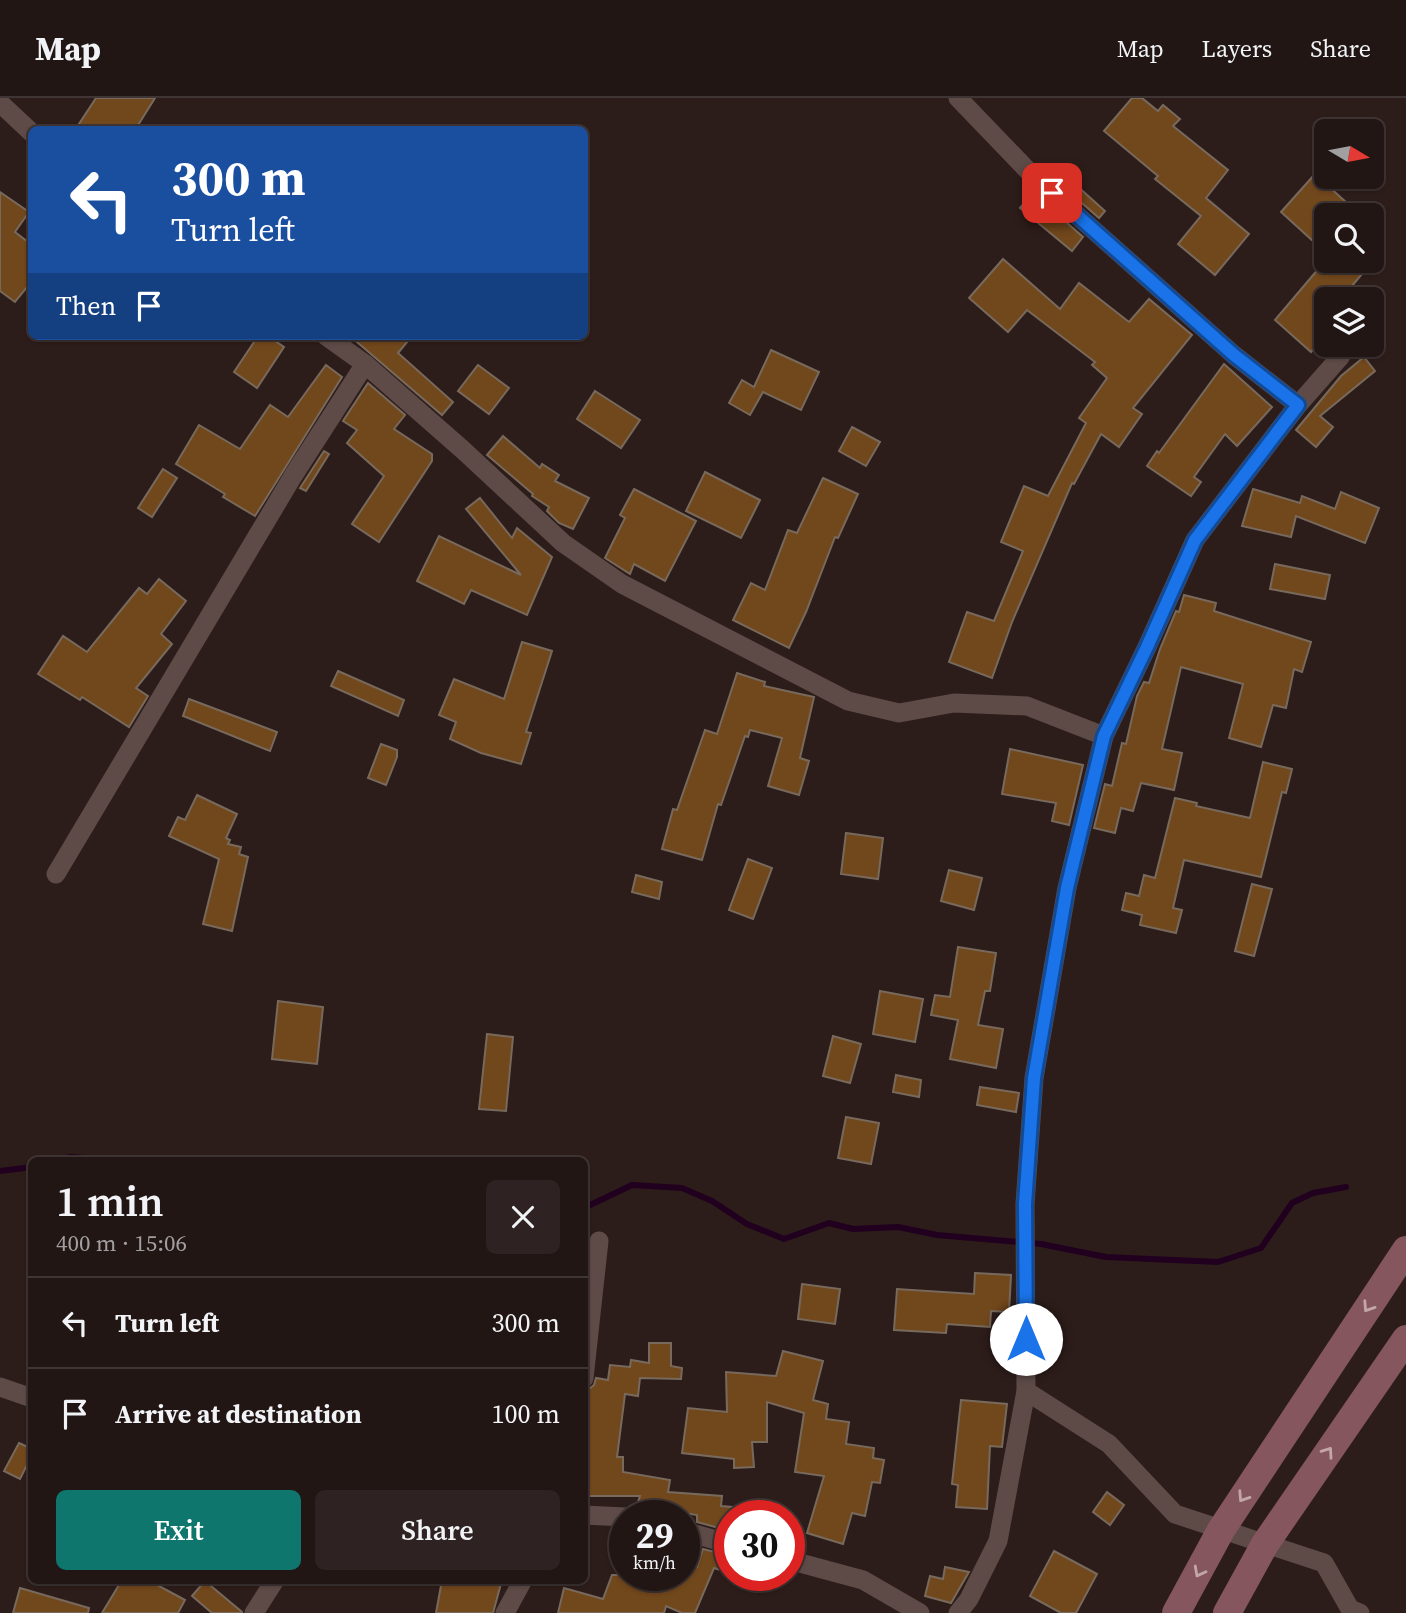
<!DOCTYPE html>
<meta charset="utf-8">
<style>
:root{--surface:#221614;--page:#2e2322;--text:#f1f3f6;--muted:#a29fa0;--line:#3f3534;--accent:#0f766e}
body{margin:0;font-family:"Source Serif 4",serif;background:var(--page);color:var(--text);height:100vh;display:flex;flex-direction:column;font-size:26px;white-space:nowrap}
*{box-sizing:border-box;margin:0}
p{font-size:23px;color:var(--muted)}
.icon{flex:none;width:38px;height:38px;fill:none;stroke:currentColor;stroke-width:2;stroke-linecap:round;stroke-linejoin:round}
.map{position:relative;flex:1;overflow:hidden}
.details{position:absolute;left:28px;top:1059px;width:560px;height:427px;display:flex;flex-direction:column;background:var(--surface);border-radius:10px;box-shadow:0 2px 5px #0004,0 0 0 2px var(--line)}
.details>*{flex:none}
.hud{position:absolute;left:28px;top:28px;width:560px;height:214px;border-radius:10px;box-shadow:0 2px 5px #0004,0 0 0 2px var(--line);background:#1a4fa0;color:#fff;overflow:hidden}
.needle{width:46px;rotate:100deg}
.controls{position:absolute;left:1314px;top:21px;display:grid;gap:14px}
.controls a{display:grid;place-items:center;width:70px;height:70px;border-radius:10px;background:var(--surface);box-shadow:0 2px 5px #0004,0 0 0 2px var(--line);font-size:35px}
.speed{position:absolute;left:609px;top:1402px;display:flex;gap:14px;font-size:35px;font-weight:700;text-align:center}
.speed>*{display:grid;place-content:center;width:91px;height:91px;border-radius:50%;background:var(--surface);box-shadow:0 2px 5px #0004,0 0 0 2px var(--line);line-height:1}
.speed small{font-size:18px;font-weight:400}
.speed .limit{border:10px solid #d22;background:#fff;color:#111}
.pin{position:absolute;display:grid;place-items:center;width:60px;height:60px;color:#fff;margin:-30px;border-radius:14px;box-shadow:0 4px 10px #0006}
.me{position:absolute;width:77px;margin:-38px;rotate:0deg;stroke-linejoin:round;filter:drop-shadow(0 0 5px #0008)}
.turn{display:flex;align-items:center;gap:24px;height:147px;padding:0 28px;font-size:32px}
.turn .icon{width:91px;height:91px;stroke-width:2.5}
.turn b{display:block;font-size:49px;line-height:60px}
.then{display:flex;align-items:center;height:66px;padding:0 28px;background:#0003;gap:14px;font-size:26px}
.round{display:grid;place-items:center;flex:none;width:74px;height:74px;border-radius:10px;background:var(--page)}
.headline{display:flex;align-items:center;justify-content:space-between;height:119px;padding:0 28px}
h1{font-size:42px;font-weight:600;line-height:52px}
.cta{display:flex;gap:14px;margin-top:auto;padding:14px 28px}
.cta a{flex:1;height:80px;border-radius:10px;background:var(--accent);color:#fff;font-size:28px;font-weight:600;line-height:80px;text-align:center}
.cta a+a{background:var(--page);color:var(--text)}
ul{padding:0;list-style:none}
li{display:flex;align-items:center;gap:21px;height:91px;padding:0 28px;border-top:2px solid var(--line)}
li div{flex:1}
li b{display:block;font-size:26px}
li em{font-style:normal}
header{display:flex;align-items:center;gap:42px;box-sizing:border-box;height:98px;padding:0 35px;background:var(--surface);border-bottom:2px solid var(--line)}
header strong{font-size:33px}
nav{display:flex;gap:38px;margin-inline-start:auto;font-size:24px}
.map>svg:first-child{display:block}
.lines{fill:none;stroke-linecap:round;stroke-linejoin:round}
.stream{stroke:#21001f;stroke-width:6}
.building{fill:#71471c;stroke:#78695d;stroke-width:2}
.street{stroke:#5e4b47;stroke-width:19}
.secondary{stroke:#85565e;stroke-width:28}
.oneway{stroke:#c2a6a8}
.route-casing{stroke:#114b97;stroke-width:18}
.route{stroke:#1a73e8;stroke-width:12}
</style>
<header>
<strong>Map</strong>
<nav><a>Map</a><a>Layers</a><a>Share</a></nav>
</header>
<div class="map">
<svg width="1406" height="1515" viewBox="0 0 1406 1515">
<rect width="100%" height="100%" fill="#2d1d1a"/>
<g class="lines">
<g class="stream">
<path d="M57,1062L71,1059L110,1062"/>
<path d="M0,1073L32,1069"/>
<path d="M584,1110L632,1087L682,1090L712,1103L747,1126L784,1141L829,1125L853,1131L898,1129L937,1137L1041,1146L1106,1159L1218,1164L1261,1150L1292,1105L1313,1095L1346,1089"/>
</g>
</g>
<g class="building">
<path d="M96,0H155L135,32H75Z"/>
<path d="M1132,0H1142L1158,13L1163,7L1180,21L1173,28L1228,72L1206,100L1249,136L1215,177L1178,146L1201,118L1155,81L1158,78L1104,33Z"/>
<path d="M1055,68L1105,113L1099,120L1049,76Z"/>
<path d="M1315,76L1347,105L1336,117H1326V155L1281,114Z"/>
<path d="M0,94L29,114L15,134L32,147V183L15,204L0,193Z"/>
<path d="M1033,95L1083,139L1072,153L1020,110Z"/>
<path d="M1003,161L1060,211L1079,185L1129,224L1149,201L1192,237L1133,310L1142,316L1119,349L1101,336L1074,386L1072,385L1012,524L992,580L949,564L967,514L994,523L1023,453L1001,444L1024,388L1048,398L1086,325L1079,320L1107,280L1092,267L1095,264L1027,212L1008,234L969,200Z"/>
<path d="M1325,163H1373L1341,201H1326V236L1311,254L1275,222Z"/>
<path d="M258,238H268L284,249L257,290L234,274Z"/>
<path d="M350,238H412L398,255L453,304L442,317Z"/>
<path d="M771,252L819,274L801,312L763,294L750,317L729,305L742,282L754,289Z"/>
<path d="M1364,259L1375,273L1320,318L1333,329L1316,349L1296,332L1341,278Z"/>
<path d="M1224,266L1272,309L1237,348L1225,336L1194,379L1201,384L1191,398L1147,368L1157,353L1159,355Z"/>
<path d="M326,267L342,279L255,418L223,399L225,396L176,366L199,327L240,351L270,307L288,319Z"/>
<path d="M478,267L509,290L489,316L458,293Z"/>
<path d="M368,285L405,317L394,331L432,356V363L379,444L352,426L384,378L347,345L357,332L343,323Z"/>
<path d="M595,293L640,322L621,350L577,321Z"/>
<path d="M852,329L880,344L866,368L839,353Z"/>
<path d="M503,338L540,370L542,366L559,377L555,383L589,400L573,431L559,425L547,413L549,409L532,398L533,396L487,357Z"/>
<path d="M324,353L329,356L306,393L300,390Z"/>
<path d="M163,371L177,380L152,419L138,410Z"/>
<path d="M705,374L760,402L741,440L686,413Z"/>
<path d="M823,380L858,396L838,440L835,439L806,514L789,550L733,522L751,485L765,492L788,432L797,435Z"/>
<path d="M634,391L696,423L665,483L634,466L630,476L605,460L625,420L620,417Z"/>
<path d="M1253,391L1300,405L1302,398L1335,411L1341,394L1379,410L1365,445L1296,418L1291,439L1242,428Z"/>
<path d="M480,400L512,440L517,430L552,459L527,517L471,492L464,506L417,483L439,438L521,477L466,411Z"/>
<path d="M1275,466L1330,477L1325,501L1270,491Z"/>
<path d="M159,481L186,503L161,536L172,546L136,590L148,598L129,629L82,599L80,602L38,576L63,538L87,554L139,490L147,496Z"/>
<path d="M1184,497L1216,505L1214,513L1311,544L1302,574L1294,571L1286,610L1273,607L1261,649L1229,640L1243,586L1181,569L1162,651L1182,655L1174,692L1141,685L1133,713L1121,710L1115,735L1094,730L1105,686L1112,688L1122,645L1126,646L1137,598L1144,584L1149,585L1160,551L1176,513L1179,514Z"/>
<path d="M522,544L552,553L526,634L531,635L521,666L481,655L450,641L456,624L439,617L454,581L504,601Z"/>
<path d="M338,573L404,602L398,618L331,588Z"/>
<path d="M737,575L765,584L764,588L814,599L800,660L809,663L799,697L768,688L782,640L750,632L748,639L745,638L721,707L718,706L702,762L662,751L673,711L677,712L705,632L717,636Z"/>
<path d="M189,601L277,634L270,653L183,618Z"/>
<path d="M381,646L397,652V659L386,687L368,680Z"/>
<path d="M1010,651L1083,667L1069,727L1052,723L1056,705L1002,696Z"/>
<path d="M1263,664L1292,671L1286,695L1282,694L1261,779L1184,762L1173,810L1182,812L1176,835L1140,827L1142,817L1122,812L1126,795L1139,798L1144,777L1155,780L1175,700L1197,705L1196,708L1250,720Z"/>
<path d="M197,697L237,716L226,740L230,742L228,746L241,749L239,756L248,759L232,833L203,826L219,761L169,738L178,719L185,722Z"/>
<path d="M846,735L883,740L878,781L841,776Z"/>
<path d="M748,761L772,770L753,821L729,812Z"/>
<path d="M949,772L982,780L974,812L941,803Z"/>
<path d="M636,777L662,784L659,801L632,794Z"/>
<path d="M1252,786L1272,791L1254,858L1235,853Z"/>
<path d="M958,849L996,855L990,893H985L978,927L1003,931L996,970L950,961L958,922L931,917L935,897L950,899Z"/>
<path d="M880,893L923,901L915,944L873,936Z"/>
<path d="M278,903L323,909L317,966L272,961Z"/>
<path d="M487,936L513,939L506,1013L479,1011Z"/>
<path d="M833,938L861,946L850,985L823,978Z"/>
<path d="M896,977L921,982L919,999L893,994Z"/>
<path d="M980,989L1019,995L1016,1014L977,1007Z"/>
<path d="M846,1019L879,1025L871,1066L838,1060Z"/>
<path d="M975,1175L1011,1177L1009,1214L991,1213L990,1229L947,1226L946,1235L894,1232L897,1191L974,1196Z"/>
<path d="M802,1186L840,1191L835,1226L798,1221Z"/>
<path d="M649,1245H671V1268L682,1270L681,1281L640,1280L638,1298L625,1296L617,1359H623V1374L670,1382L668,1394L722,1398L721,1408L732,1409L730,1433L697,1424V1417L637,1407L640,1398H584V1323L589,1291L594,1287L596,1280L608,1282L610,1267L630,1269L631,1262L649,1265Z"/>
<path d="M783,1253L823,1263L813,1302L828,1306L826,1321L849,1324L846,1346L874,1350L873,1360L884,1362L880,1385L872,1384L865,1418L852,1415L843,1446L807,1435L824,1378L795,1374L804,1315L767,1304V1344H752L754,1369L734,1370V1361L682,1355L688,1310L727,1314L726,1274L776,1278Z"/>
<path d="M961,1302L1007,1306L1002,1349L990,1348L987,1411L956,1409L958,1387L952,1386Z"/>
<path d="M19,1345L32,1351V1357L20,1381L4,1373Z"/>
<path d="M1107,1394L1124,1407L1110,1427L1093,1414Z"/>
<path d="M703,1451L730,1458V1475L714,1470L695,1515H682L666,1508L664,1515H558L564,1490L603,1501L612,1477H684V1463L697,1469Z"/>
<path d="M1054,1453L1097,1476L1076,1515H1061L1030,1498Z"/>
<path d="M945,1469L969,1474L951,1505L925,1498L930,1478L943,1481Z"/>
<path d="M122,1482H148L185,1502L178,1515H102Z"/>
<path d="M442,1482H502L493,1515H436Z"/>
<path d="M205,1483L242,1514V1515H212L192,1498Z"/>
<path d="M20,1490L89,1510L88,1515H13Z"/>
</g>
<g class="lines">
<g class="street">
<path d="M958,0L1034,79L1234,257L1298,307"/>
<path d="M0,5L32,35"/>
<path d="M326,238L365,266L463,352L563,445L622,486L848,603L899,615L954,605L1027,608L1104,638"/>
<path d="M56,776L293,378L365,266"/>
<path d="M584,1280L599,1143"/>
<path d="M0,1289L32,1300"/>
<path d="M1026,1293L1109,1346L1175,1416L1324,1465L1350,1511L1360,1515"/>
<path d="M584,1417L625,1419"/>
<path d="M684,1433L730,1446"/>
<path d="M789,1462L863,1482L920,1515"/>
<path d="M254,1515L275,1482"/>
<path d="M505,1515L523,1482"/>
<path d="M958,1515L969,1501L998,1443L1026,1293L1025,1106L1034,980L1067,790L1104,638L1147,549L1195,442L1298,307L1341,258"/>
</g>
<g class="secondary">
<path d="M1176,1515L1221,1432L1406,1152"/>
<path d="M1227,1515L1265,1446L1406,1241"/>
</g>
</g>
<defs><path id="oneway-chevron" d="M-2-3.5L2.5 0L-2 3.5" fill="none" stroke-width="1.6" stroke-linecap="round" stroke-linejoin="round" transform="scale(1.75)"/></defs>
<g class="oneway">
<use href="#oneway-chevron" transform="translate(1368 1209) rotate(123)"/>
<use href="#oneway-chevron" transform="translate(1328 1354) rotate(-55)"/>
<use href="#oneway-chevron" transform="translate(1243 1399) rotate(123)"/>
<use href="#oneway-chevron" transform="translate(1199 1474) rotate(118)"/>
</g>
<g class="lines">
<g class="route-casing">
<path id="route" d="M1026,1241L1025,1106L1034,980L1067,790L1104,638L1147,549L1195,442L1298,307L1234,257L1052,95"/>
</g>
<use href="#route" class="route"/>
</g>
</svg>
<div class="controls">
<a><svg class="needle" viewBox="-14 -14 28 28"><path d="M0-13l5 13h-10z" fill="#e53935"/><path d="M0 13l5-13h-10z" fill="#a29fa0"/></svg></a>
<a><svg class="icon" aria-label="search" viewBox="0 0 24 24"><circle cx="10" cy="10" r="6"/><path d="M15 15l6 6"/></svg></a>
<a><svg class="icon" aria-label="layers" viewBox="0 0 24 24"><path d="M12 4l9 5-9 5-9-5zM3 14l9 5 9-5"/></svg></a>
</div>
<div class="speed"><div>29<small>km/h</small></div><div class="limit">30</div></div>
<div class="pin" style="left:1052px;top:95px;background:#d93025"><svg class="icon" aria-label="arrive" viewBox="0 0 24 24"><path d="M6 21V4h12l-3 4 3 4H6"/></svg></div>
<svg class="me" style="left:1026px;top:1241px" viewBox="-20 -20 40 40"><circle r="19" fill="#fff"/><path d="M0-13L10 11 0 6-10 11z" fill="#1a73e8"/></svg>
<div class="hud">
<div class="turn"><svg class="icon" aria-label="left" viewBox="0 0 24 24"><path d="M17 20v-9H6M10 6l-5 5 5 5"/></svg><div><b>300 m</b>Turn left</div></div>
<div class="then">Then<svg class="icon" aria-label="arrive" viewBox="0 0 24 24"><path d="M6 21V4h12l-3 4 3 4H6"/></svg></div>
</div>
<section class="details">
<div class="headline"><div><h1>1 min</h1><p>400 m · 15:06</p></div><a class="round"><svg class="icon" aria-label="close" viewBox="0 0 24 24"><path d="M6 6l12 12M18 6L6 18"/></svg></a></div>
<ul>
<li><svg class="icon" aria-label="left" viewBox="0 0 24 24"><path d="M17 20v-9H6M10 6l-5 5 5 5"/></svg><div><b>Turn left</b></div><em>300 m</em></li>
<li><svg class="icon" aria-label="arrive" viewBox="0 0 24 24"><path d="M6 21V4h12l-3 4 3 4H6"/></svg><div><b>Arrive at destination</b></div><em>100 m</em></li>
</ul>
<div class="cta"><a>Exit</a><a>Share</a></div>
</section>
</div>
